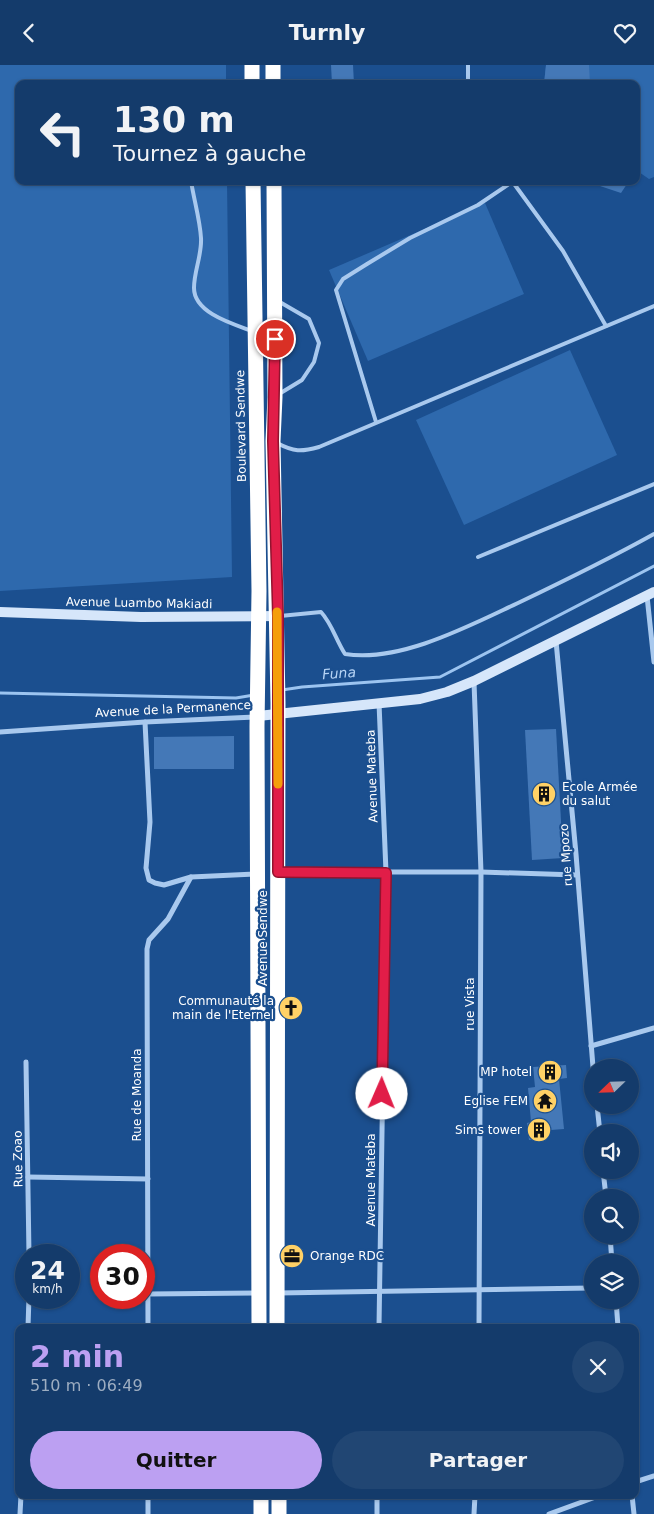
<!DOCTYPE html>
<html lang="fr">
<meta charset="utf-8">
<style>
:root{--surface:#143b6b;--page:#214673;--text:#f1f3f6;--muted:#9dadc1;--line:#33557e;--accent:#bca0f2}
body{margin:0;font-family:"DejaVu Sans",sans-serif;background:var(--page);color:var(--text);height:100vh;display:flex;flex-direction:column;font-size:19px;white-space:nowrap}
*{box-sizing:border-box;margin:0}
p{font-size:16px;color:var(--muted)}
.icon{flex:none;width:28px;height:28px;fill:none;stroke:currentColor;stroke-width:2;stroke-linecap:round;stroke-linejoin:round}
.map{position:relative;flex:1;overflow:hidden}
.side{position:absolute;left:15px;top:1259px;width:624px;height:175px;display:flex;flex-direction:column;background:var(--surface);border-radius:10px;box-shadow:0 1px 4px #0004,0 0 0 1px var(--line)}
.side>*{flex:none}
.top-card{position:absolute;left:15px;top:15px;width:625px;height:105px;border-radius:10px;box-shadow:0 1px 4px #0004,0 0 0 1px var(--line);background:#143b6b;color:var(--text);overflow:hidden}
.needle{width:32px;rotate:247deg}
.buttons{position:absolute;left:584px;top:994px;display:grid;gap:10px}
.buttons a{display:grid;place-items:center;width:55px;height:55px;border-radius:50%;background:var(--surface);box-shadow:0 1px 4px #0004,0 0 0 1px var(--line);font-size:25px}
.speed{position:absolute;left:15px;top:1179px;display:flex;gap:10px;font-size:25px;font-weight:700;text-align:center}
.speed>*{display:grid;place-content:center;width:65px;height:65px;border-radius:50%;background:var(--surface);box-shadow:0 1px 4px #0004,0 0 0 1px var(--line);line-height:1}
.speed small{font-size:12px;font-weight:400}
.speed .limit{border:8px solid #d22;background:#fff;color:#111}
.pin{position:absolute;display:grid;place-items:center;width:42px;height:42px;color:#fff;margin:-21px;border:2px solid #fff;border-radius:50%;box-shadow:0 1px 5px #0007}
.me{position:absolute;width:55px;margin:-28px;rotate:1deg;stroke-linejoin:round;filter:drop-shadow(0 0 4px #0008)}
.turn{display:flex;align-items:center;gap:18px;height:105px;padding:0 15px;font-size:22px}
.turn .icon{width:65px;height:65px;stroke-width:2.5}
.turn b{display:block;font-size:35px;line-height:42px}
.round{display:grid;place-items:center;flex:none;width:52px;height:52px;border-radius:26px;background:var(--page)}
.head{display:flex;align-items:center;justify-content:space-between;height:85px;padding:0 15px}
h1{font-size:30px;font-weight:600;line-height:38px;color:var(--accent)}
.primary-button{display:flex;gap:10px;margin-top:auto;padding:10px 15px}
.primary-button a{flex:1;height:58px;border-radius:30px;background:var(--accent);color:#111;font-size:20px;font-weight:600;line-height:58px;text-align:center}
.primary-button a+a{background:var(--page);color:var(--text)}
header{display:flex;justify-content:space-between;align-items:center;height:65px;padding:0 15px;background:var(--surface);font-size:22px;font-weight:600}
.map>svg:first-child{display:block}
.green{fill:#2e69ad}
.lines{fill:none;stroke-linecap:round;stroke-linejoin:round}
.stream{stroke:#9cc4f0;stroke-width:3}
.building{fill:#4478b7}
.lane{stroke:#a9c9ee;stroke-width:4}
.street{stroke:#a9c9ee;stroke-width:5}
.secondary{stroke:#d6e6fa;stroke-width:10}
.highway{stroke:#fff;stroke-width:15}
.route-casing{stroke:#92132f;stroke-width:12}
.route{stroke:#e11d48;stroke-width:9}
.slow{stroke:#f59e0b;stroke-width:9}
.labels{text-anchor:middle;dominant-baseline:central;stroke-width:4.5;stroke-linejoin:round;paint-order:stroke}
.street-label{font-size:12px;fill:#fff;stroke:#1b4f8f}
.poi-label{font-size:12px;fill:#fff;stroke:#1b4f8f;text-anchor:end}
.water-label{font-size:14px;font-style:italic;fill:#b5d3f5;stroke:#1b4f8f}
</style>
<header><svg class="icon" aria-label="back" viewBox="0 0 24 24"><path d="M15 5l-7 7 7 7"/></svg>Turnly<svg class="icon" aria-label="heart" viewBox="0 0 24 24"><path d="M12 20l-8-8c-3-5 5-10 8-4 3-6 11-1 8 4z"/></svg></header>
<div class="map">
<svg width="654" height="1449" viewBox="0 0 654 1449">
<rect width="100%" height="100%" fill="#1b4f8f"/>
<g class="green">
<path d="M0,0H226V19H19V116H227L232,512L0,526Z"/>
<path d="M546,0H654V112L649,114L636,105V19H544Z"/>
<path d="M485,138L524,229L368,296L329,205Z"/>
<path d="M570,285L617,390L464,460L416,355Z"/>
</g>
<g class="lines">
<g class="stream">
<path d="M282,625L302,622L440,612L654,501"/>
<path d="M0,628L236,633L254,630"/>
</g>
</g>
<g class="building">
<path d="M331,0H353L354,19H332Z"/>
<path d="M546,0H589L590,19H544Z"/>
<path d="M591,116H629L621,128L591,118Z"/>
<path d="M556,664L563,793L532,795L525,665Z"/>
<path d="M234,671V704H154V672Z"/>
<path d="M566,1000L567,1013L559,1014L564,1064L538,1066V1074L529,1075L527,1058L531,1057L528,1023L535,1022L533,1002Z"/>
</g>
<g class="lines">
<g class="lane">
<path d="M468,0V19"/>
<path d="M191,116C194,135 200,155 201,173C202,190 194,206 194,223C194,248 233,259 252,266"/>
<path d="M512,116L563,186L606,261"/>
<path d="M278,236L309,254L319,278L314,297L302,315L279,329"/>
<path d="M376,357L336,225L343,214L367,199L410,173L478,140L512,117"/>
<path d="M277,378C294,387 301,387 319,382L654,241"/>
<path d="M478,492L654,419"/>
<path d="M280,551L321,547C332,559 336,575 345,589C399,598 469,561 518,538C564,516 609,494 654,469"/>
</g>
<g class="street">
<path d="M647,531L654,597"/>
<path d="M556,576L576,789L593,1002"/>
<path d="M474,617L481,807L479,1262"/>
<path d="M379,638L386,807L379,1262"/>
<path d="M145,657L150,757L146,803L149,815L155,818L164,820L191,812L255,809"/>
<path d="M0,667L145,657L255,652"/>
<path d="M280,807H481L577,810"/>
<path d="M591,981L654,963"/>
<path d="M26,997L29,1190"/>
<path d="M597,1040L600,1068"/>
<path d="M603,1105L606,1132"/>
<path d="M28,1112L148,1114"/>
<path d="M610,1170L612,1198"/>
<path d="M278,1228L592,1223"/>
<path d="M148,1229L256,1228"/>
<path d="M616,1235L618,1262"/>
<path d="M28,1262L29,1232"/>
<path d="M148,1262L147,884L149,875L168,854L191,812"/>
<path d="M635,1417L654,1411"/>
<path d="M632,1430L634,1449"/>
<path d="M20,1449L21,1430"/>
<path d="M148,1449V1430"/>
<path d="M377,1449V1430"/>
<path d="M474,1449L475,1430"/>
<path d="M549,1449L601,1430"/>
</g>
<g class="secondary">
<path d="M0,547L141,552L278,551"/>
<path d="M258,651L420,634L447,627L474,616L654,527"/>
</g>
<g class="highway">
<path d="M252,0V19"/>
<path d="M273,0V19"/>
<path d="M253,116L259,526L257,661L259,1262"/>
<path d="M274,116L275,332L273,376L278,638L277,1262"/>
<path d="M261,1430V1449"/>
<path d="M279,1430V1449"/>
</g>
</g>
<g class="lines">
<g class="route-casing">
<path id="route" d="M275,274L273,376L278,551V807L386,808L382,1029"/>
</g>
<use href="#route" class="route"/>
<path class="slow" d="M277,547L278,719"/>
</g>
<defs>
<g id="building-disc" transform="scale(1.25)"><circle r="9.5" fill="#ffd166" stroke="#1b4f8f"/><path d="M-4-6H4V6H1V3H-1V6H-4ZM-2.5-4.3h1.7v1.8h-1.7ZM.8-4.3h1.7v1.8H.8ZM-2.5-1h1.7V.8h-1.7ZM.8-1h1.7V.8H.8Z" fill="#111"/></g>
<g id="church-disc" transform="scale(1.25)"><circle r="9.5" fill="#ffd166" stroke="#1b4f8f"/><path d="M-1.2-6h2.4v3.5h3.3v2.4h-3.3V6h-2.4V-.1h-3.3v-2.4h3.3Z" fill="#111"/></g>
<g id="temple-disc" transform="scale(1.25)"><circle r="9.5" fill="#ffd166" stroke="#1b4f8f"/><path d="M0-6L5-2H3V0L6.5 2.5H4V6H1.5V3h-3V6H-4V2.5H-6.5L-3 0V-2H-5Z" fill="#111"/></g>
<g id="office-disc" transform="scale(1.25)"><circle r="9.5" fill="#ffd166" stroke="#1b4f8f"/><path d="M-6-3h4V-5.5h4V-3h4V5H-6ZM-1-4.5V-3h2v-1.5ZM-6 0V1H6V0Z" fill="#111"/></g>
</defs>
<g fill-rule="evenodd">
<use href="#building-disc" x="544" y="729"/>
<use href="#church-disc" x="291" y="943"/>
<use href="#building-disc" x="550" y="1007"/>
<use href="#temple-disc" x="545" y="1036"/>
<use href="#building-disc" x="539" y="1065"/>
<use href="#office-disc" x="292" y="1191"/>
</g>
<g class="labels">
<g class="street-label">
<text transform="translate(241 361) rotate(-91)">Boulevard Sendwe</text>
<text transform="translate(139 538) rotate(1)">Avenue Luambo Makiadi</text>
<text transform="translate(173 644) rotate(-3)">Avenue de la Permanence</text>
<text transform="translate(372 711) rotate(-92)">Avenue Mateba</text>
<text transform="translate(566 790) rotate(-94)">rue Mpozo</text>
<text transform="translate(263 873) rotate(-90)">Avenue Sendwe</text>
<text transform="translate(470 939) rotate(-90)">rue Vista</text>
<text transform="translate(137 1030) rotate(-90)">Rue de Moanda</text>
<text transform="translate(18 1094) rotate(-91)">Rue Zoao</text>
<text transform="translate(371 1115) rotate(-90)">Avenue Mateba</text>
</g>
<g class="poi-label">
<text x="562" y="722" text-anchor="start">Ecole Armée<tspan x="562" dy="14">du salut</tspan></text>
<text x="274" y="936">Communauté la<tspan x="274" dy="14">main de l'Eternel</tspan></text>
<text x="532" y="1007">MP hotel</text>
<text x="528" y="1036">Eglise FEM</text>
<text x="522" y="1065">Sims tower</text>
<text x="310" y="1191" text-anchor="start">Orange RDC</text>
</g>
<g class="water-label">
<text transform="translate(339 608) rotate(-4)">Funa</text>
</g>
</g>
</svg>
<div class="buttons">
<a><svg class="needle" viewBox="-14 -14 28 28"><path d="M0-13l5 13h-10z" fill="#e53935"/><path d="M0 13l5-13h-10z" fill="#9dadc1"/></svg></a>
<a><svg class="icon" aria-label="sound" viewBox="0 0 24 24"><path d="M4 9h4l5-4v14l-5-4H4zM17 9q2 3 0 6"/></svg></a>
<a><svg class="icon" aria-label="search" viewBox="0 0 24 24"><circle cx="10" cy="10" r="6"/><path d="M15 15l6 6"/></svg></a>
<a><svg class="icon" aria-label="layers" viewBox="0 0 24 24"><path d="M12 4l9 5-9 5-9-5zM3 14l9 5 9-5"/></svg></a>
</div>
<div class="speed"><div>24<small>km/h</small></div><div class="limit">30</div></div>
<div class="pin" style="left:275px;top:274px;background:#d93025"><svg class="icon" aria-label="arrive" viewBox="0 0 24 24"><path d="M6 21V4h12l-3 4 3 4H6"/></svg></div>
<svg class="me" style="left:382px;top:1029px" viewBox="-20 -20 40 40"><circle r="19" fill="#fff"/><path d="M0-13L10 11 0 6-10 11z" fill="#e11d48"/></svg>
<div class="top-card">
<div class="turn"><svg class="icon" aria-label="left" viewBox="0 0 24 24"><path d="M17 20v-9H6M10 6l-5 5 5 5"/></svg><div><b>130 m</b>Tournez à gauche</div></div>
</div>
<section class="side">
<div class="head"><div><h1>2 min</h1><p>510 m · 06:49</p></div><a class="round"><svg class="icon" aria-label="close" viewBox="0 0 24 24"><path d="M6 6l12 12M18 6L6 18"/></svg></a></div>
<div class="primary-button"><a>Quitter</a><a>Partager</a></div>
</section>
</div>
